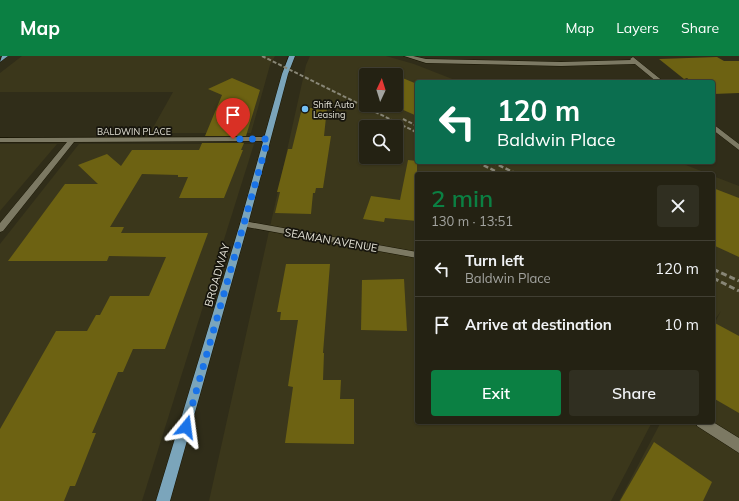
<!DOCTYPE html>
<meta charset="utf-8">
<style>
:root{--surface:#242213;--page:#302f21;--text:#f1f3f6;--muted:#a3a4a0;--line:#413f33;--accent:#0b8043}
body{margin:0;font-family:Mulish,sans-serif;background:var(--page);color:var(--text);height:100vh;display:flex;flex-direction:column;font-size:15px;white-space:nowrap}
*{box-sizing:border-box;margin:0}
p{font-size:13px;color:var(--muted)}
.icon{flex:none;width:22px;height:22px;fill:none;stroke:currentColor;stroke-width:2;stroke-linecap:round;stroke-linejoin:round}
.map{position:relative;flex:1;overflow:hidden}
.drawer{position:absolute;left:415px;top:116px;width:300px;height:252px;display:flex;flex-direction:column;background:var(--surface);border-radius:4px;box-shadow:0 1px 3px #0004,0 0 0 1px var(--line)}
.drawer>*{flex:none}
.banner{position:absolute;left:415px;top:24px;width:300px;height:84px;border-radius:4px;box-shadow:0 1px 3px #0004,0 0 0 1px var(--line);background:#0b6e4f;color:#fff;overflow:hidden}
.needle{width:26px;rotate:4deg}
.controls{position:absolute;left:359px;top:12px;display:grid;gap:8px}
.controls a{display:grid;place-items:center;width:44px;height:44px;border-radius:4px;background:var(--surface);box-shadow:0 1px 3px #0004,0 0 0 1px var(--line);font-size:20px}
.pin{position:absolute;display:grid;place-items:center;width:34px;height:34px;color:#fff;margin:-41px -17px;border-radius:50% 50% 50% 0;rotate:-45deg;box-shadow:0 0 4px #0007}
.pin .icon{rotate:45deg}
.me{position:absolute;width:44px;margin:-22px;rotate:16deg;stroke-linejoin:round;filter:drop-shadow(0 0 3px #0008)}
.turn{display:flex;align-items:center;gap:14px;height:84px;padding:0 16px;font-size:18px}
.turn .icon{width:52px;height:52px;stroke-width:2.5}
.turn b{display:block;font-size:28px;line-height:34px}
.round{display:grid;place-items:center;flex:none;width:42px;height:42px;border-radius:4px;background:var(--page)}
.summary{display:flex;align-items:center;justify-content:space-between;height:68px;padding:0 16px}
h1{font-size:24px;font-weight:600;line-height:30px;color:var(--accent)}
.action{display:flex;gap:8px;margin-top:auto;padding:8px 16px}
.action a{flex:1;height:46px;border-radius:4px;background:var(--accent);color:#fff;font-size:16px;font-weight:600;line-height:46px;text-align:center}
.action a+a{background:var(--page);color:var(--text)}
ul{padding:0;list-style:none}
li{display:flex;align-items:center;gap:12px;height:56px;padding:0 16px;border-top:1px solid var(--line)}
li div{flex:1}
li b{display:block;font-size:15px}
li em{font-style:normal}
header{display:flex;align-items:center;gap:24px;box-sizing:border-box;height:56px;padding:0 20px;background:var(--accent);color:#fff}
header strong{font-size:19px}
nav{display:flex;gap:22px;margin-inline-start:auto;font-size:14px}
.map>svg:first-child{display:block}
.built{fill:#3b371b;fill-rule:evenodd}
.building{fill:#6d6212}
.lines{fill:none;stroke-linecap:round;stroke-linejoin:round}
.minor-casing{stroke:#181503;stroke-width:1}
.major-casing{stroke:#181503;stroke-width:1}
.minor{fill:#7c7963;fill-rule:evenodd}
.major{fill:#7ba5bb;fill-rule:evenodd}
.rail-far2{stroke:#888676;stroke-width:2;stroke-dasharray:4 2;stroke-linecap:butt}
.rail-far1{stroke:#888676;stroke-width:2.5;stroke-dasharray:5 2.5;stroke-linecap:butt}
.rail{stroke:#888676;stroke-width:3;stroke-dasharray:6 3;stroke-linecap:butt}
.route{stroke:#1a73e8;stroke-width:7;stroke-dasharray:0 12.6}
.poi-dot{fill:#74c0f6;stroke:#17150d;stroke-width:1.5}
.labels{text-anchor:middle;dominant-baseline:central;stroke-width:3.5;stroke-linejoin:round;paint-order:stroke}
.far-poi-label{font-size:9px;fill:#e4e2d6;stroke:#17150d;text-anchor:start}
.far-street-label{font-size:9px;fill:#e4e2d6;stroke:#17150d}
.street-label{font-size:11px;fill:#e4e2d6;stroke:#17150d}
</style>
<header>
<strong>Map</strong>
<nav><a>Map</a><a>Layers</a><a>Share</a></nav>
</header>
<div class="map">
<svg width="739" height="445" viewBox="0 0 739 445">
<rect width="100%" height="100%" fill="#302d19"/>
<g class="built">
<path d="M22,0H275L270,9L251,77H150L173,36H0V17Z"/>
<path d="M310,0H386L414,8L460,26H417V106H678L709,118H417V366H652L611,445H209L306,9ZM366,19H396V49H366ZM366,71H396V101H366Z"/>
<path d="M0,88H57L0,155Z"/>
<path d="M79,88H254L142,445H0V188Z"/>
<path d="M713,120L739,130V445H619L661,366H713V270L721,255L713,266Z"/>
</g>
<g class="building">
<path d="M717,1L724,5H739V37L713,38V26H692L687,22L684,23L659,3Z"/>
<path d="M393,18L417,28V60L392,49H396V19H390Z"/>
<path d="M232,22L260,34L246,80H205L222,39L208,33Z"/>
<path d="M302,52H327L324,80H331L323,132H316L315,137H313L311,158L275,157L280,136H277L288,93H292Z"/>
<path d="M202,87H244L241,94H243L224,142H179L188,121H178V119L142,118L110,171H124L121,177H208L165,293H133L123,316H118L92,377H96L75,430H70L64,445H0V373L56,275H87L96,259H100L110,240H149L166,201L109,200L107,205H8L65,128H98L78,109L107,98L121,110L132,94H199Z"/>
<path d="M408,104L417,105V165L385,162L384,166L363,163L371,140L400,144Z"/>
<path d="M713,132L739,142V201L713,189Z"/>
<path d="M286,208H330L323,297H324L323,324H341L340,343H354V388L285,387L293,331L288,330L298,264H280L281,256H277Z"/>
<path d="M404,223L407,275L361,274L362,224Z"/>
<path d="M713,266L739,280V357L713,342Z"/>
<path d="M654,386L712,426L703,445H620Z"/>
</g>
<g class="lines">
<g class="minor-casing">
<g id="minor">
<path d="M404,0H413L426,3L561,6L631,4L630,3L633,1L664,26H657L635,8L561,10L426,7Z"/>
<path d="M713,68L739,88V94L713,74Z"/>
<path d="M267,81H270V85L74,86L3,175L0,176V167L67,86H0V82Z"/>
<path d="M244,165L417,196V202L241,170L240,168Z"/>
<path d="M696,366H713L739,382V397L697,370Z"/>
</g>
</g>
<g class="major-casing">
<g id="major">
<path d="M2,0H8L0,6Z"/>
<path d="M289,0H295L288,18L248,168L170,445H156L240,168L282,18Z"/>
</g>
</g>
<use href="#minor" class="minor"/>
<use href="#major" class="major"/>
<g class="rail-far2">
<path d="M262,0L416,76"/>
<path d="M403,63L417,70"/>
</g>
<g class="rail-far1">
<path d="M414,75L417,76"/>
<path d="M477,106L501,118"/>
<path d="M492,106L517,118"/>
</g>
<g class="rail">
<path d="M713,213L739,225"/>
<path d="M713,222L739,235"/>
</g>
</g>
<g class="lines">
<path class="route" d="M186,371L268,83H233"/>
</g>
<circle class="poi-dot" cx="305" cy="53" r="4"/>
<g class="labels">
<g class="far-poi-label">
<text x="313" y="48">Shift Auto<tspan x="313" dy="10">Leasing</tspan></text>
</g>
<g class="far-street-label">
<text x="134" y="75">BALDWIN PLACE</text>
</g>
<g class="street-label">
<text transform="translate(331 184) rotate(10)">SEAMAN AVENUE</text>
<text transform="translate(217 219) rotate(-74)">BROADWAY</text>
</g>
</g>
</svg>
<div class="controls">
<a><svg class="needle" viewBox="-14 -14 28 28"><path d="M0-13l5 13h-10z" fill="#e53935"/><path d="M0 13l5-13h-10z" fill="#a3a4a0"/></svg></a>
<a><svg class="icon" aria-label="search" viewBox="0 0 24 24"><circle cx="10" cy="10" r="6"/><path d="M15 15l6 6"/></svg></a>
</div>
<div class="pin" style="left:233px;top:83px;background:#d93025"><svg class="icon" aria-label="arrive" viewBox="0 0 24 24"><path d="M6 21V4h12l-3 4 3 4H6"/></svg></div>
<svg class="me" style="left:186px;top:371px" viewBox="-20 -20 40 40"><path d="M0-17L14 15 0 8-14 15z" fill="#1a73e8" stroke="#fff" stroke-width="4"/></svg>
<div class="banner">
<div class="turn"><svg class="icon" aria-label="left" viewBox="0 0 24 24"><path d="M17 20v-9H6M10 6l-5 5 5 5"/></svg><div><b>120 m</b>Baldwin Place</div></div>
</div>
<section class="drawer">
<div class="summary"><div><h1>2 min</h1><p>130 m · 13:51</p></div><a class="round"><svg class="icon" aria-label="close" viewBox="0 0 24 24"><path d="M6 6l12 12M18 6L6 18"/></svg></a></div>
<ul>
<li><svg class="icon" aria-label="left" viewBox="0 0 24 24"><path d="M17 20v-9H6M10 6l-5 5 5 5"/></svg><div><b>Turn left</b><p>Baldwin Place</p></div><em>120 m</em></li>
<li><svg class="icon" aria-label="arrive" viewBox="0 0 24 24"><path d="M6 21V4h12l-3 4 3 4H6"/></svg><div><b>Arrive at destination</b></div><em>10 m</em></li>
</ul>
<div class="action"><a>Exit</a><a>Share</a></div>
</section>
</div>
